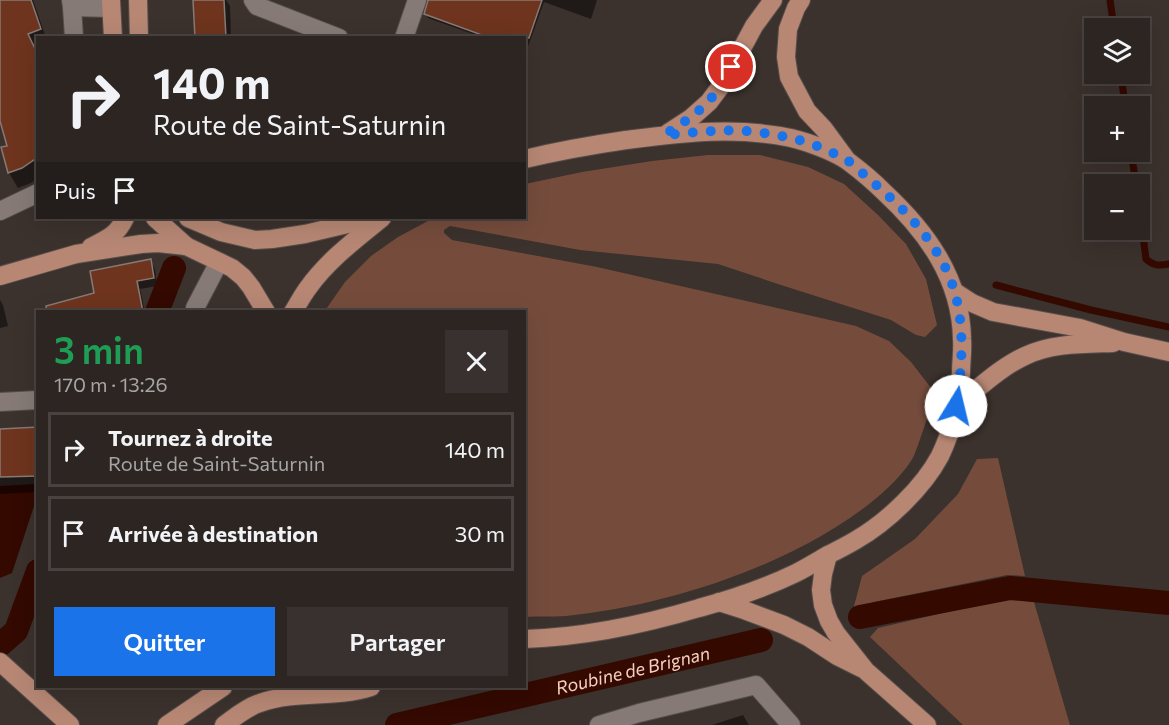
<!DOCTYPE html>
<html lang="fr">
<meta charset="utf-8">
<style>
:root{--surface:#2c2522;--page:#38312f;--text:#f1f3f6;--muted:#a6a5a5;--line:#484240;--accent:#1a73e8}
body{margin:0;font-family:Commissioner,sans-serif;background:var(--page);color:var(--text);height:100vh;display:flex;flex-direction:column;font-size:22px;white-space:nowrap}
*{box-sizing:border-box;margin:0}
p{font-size:20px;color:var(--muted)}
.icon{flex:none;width:33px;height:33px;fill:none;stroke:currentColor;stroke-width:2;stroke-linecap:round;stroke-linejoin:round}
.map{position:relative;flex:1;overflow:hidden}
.drawer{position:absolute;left:36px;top:310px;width:490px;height:378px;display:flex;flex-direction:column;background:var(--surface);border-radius:0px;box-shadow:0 6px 24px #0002,0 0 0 2px var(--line)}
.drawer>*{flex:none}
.guide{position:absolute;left:36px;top:36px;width:490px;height:183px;border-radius:0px;box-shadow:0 6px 24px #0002,0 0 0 2px var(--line);background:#2c2522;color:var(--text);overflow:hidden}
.tools{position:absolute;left:1084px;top:18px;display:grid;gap:12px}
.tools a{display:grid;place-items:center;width:66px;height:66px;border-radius:0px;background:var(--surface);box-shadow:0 6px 24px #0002,0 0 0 2px var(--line);font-size:30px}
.pin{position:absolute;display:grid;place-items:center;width:51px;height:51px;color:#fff;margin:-26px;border:3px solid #fff;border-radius:50%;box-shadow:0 2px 6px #0007}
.me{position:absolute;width:66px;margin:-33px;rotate:9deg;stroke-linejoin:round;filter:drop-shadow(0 0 4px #0008)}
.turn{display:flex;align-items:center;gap:21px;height:126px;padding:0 18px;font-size:27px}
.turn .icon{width:78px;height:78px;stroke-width:2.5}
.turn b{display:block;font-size:42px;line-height:51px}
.then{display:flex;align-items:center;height:57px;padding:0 18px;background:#0003;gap:12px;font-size:22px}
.round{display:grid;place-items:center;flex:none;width:63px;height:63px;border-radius:0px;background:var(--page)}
.overview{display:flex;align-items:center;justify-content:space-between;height:102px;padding:0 18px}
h1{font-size:36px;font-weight:600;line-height:45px;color:#1e9e55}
.cta{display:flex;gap:12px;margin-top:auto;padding:12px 18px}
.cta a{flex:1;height:69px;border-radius:0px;background:var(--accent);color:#fff;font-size:24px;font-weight:600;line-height:69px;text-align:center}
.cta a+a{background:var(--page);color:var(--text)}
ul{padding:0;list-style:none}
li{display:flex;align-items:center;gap:18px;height:75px;margin:0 12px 9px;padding:0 6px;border:3px solid var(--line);border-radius:0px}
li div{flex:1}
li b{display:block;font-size:22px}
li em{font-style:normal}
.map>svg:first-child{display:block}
.green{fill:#754c3c}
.water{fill:#330900}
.shadow{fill:#0007}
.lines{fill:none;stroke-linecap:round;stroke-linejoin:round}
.stream{stroke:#330900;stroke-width:7}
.canal{stroke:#330900;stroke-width:24}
.building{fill:#6e341d;stroke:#867a76;stroke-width:1.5}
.minor-casing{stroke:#574e4b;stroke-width:20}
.major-casing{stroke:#574e4b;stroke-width:20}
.minor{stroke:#857a76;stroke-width:18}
.major{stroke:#b78774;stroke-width:18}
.route{stroke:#1a73e8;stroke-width:10;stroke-dasharray:0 18}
.labels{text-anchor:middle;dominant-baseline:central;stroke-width:6;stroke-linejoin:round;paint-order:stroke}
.water-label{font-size:18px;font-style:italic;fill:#f6d0c1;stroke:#302723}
</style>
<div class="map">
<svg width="1169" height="725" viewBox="0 0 1169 725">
<rect width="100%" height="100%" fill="#3b312d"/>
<g class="green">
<path d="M708,155H760L808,167L844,184L878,215L906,244L926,279L937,325L925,337L916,335L891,320L781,285L718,264L580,250L450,226L444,230V233L452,240L597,267L856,326L889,341L911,362L935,393C930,410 924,428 918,445C916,450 914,457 911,461C893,488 863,510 836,527C759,575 657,607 566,616C552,617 539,616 525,617V312H324L345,282L371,256L398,237L426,222L435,218H525V184L582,172L652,161Z"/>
<path d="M998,458L1025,576L1007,575L874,602L853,610L862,576L915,539L958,494L977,459Z"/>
<path d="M1013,597L1034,602L1070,725H963L870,637L878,628Z"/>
</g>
<path class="water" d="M36,484L37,497L12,573L0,578V486Z"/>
<g class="shadow">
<path d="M0,0H33L46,38H38V48L35,49L38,55V178L31,183L18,188L9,173L3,148L9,147L0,116Z"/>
<path d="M195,0H226L230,6L231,38H197Z"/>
<path d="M430,0H597L591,19L544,2L526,52H525V38H484L428,18L426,14Z"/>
<path d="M150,261L155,269L157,286L140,289L145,312H58L96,294Z"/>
<path d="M0,300L3,305L8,326L0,328Z"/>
<path d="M38,429V492L0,494V430Z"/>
<path d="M743,715L749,725H712Z"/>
</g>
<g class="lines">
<g class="stream">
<path d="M1110,0L1114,28"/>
<path d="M1121,74L1125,106"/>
<path d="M1131,152L1136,184"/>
<path d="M1140,213L1146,259C1154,266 1159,266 1169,264"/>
<path d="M996,285L1091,310L1169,327"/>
</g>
<g class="canal">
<path d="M157,312L174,268"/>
<path d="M860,617L1010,588L1169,603"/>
<path d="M0,645L16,631L38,571"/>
<path id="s1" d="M397,725L761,640"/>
</g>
</g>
<g class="building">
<path d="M0,0H31L41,29L28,34L38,55V157L22,168L8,173L1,147L7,146L0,121Z"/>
<path d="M193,0H224L226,38H195Z"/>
<path d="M428,0H542L529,38H490L424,14Z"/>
<path d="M151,259L154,278L137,281L143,312H47L46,306L94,293L90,271Z"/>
<path d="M38,427V476L0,477V429Z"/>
</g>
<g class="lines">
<g class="minor-casing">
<g id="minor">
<path d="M71,0L72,7L111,8"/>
<path d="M253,0L257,6L339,38"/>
<path d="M72,7L74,38"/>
<path d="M404,38L417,0"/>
<path d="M0,211L38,193"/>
<path d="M196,312L195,308L219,262"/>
<path d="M0,402L38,400"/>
<path d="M599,725L639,713L756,685L791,725"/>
</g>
</g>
<g class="major-casing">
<g id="major">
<path d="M111,0L113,38"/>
<path d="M138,0L139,38"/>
<path d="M801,0L796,8L788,29L786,57L789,77L807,111L824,129L846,159"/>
<path d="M668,133L691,118L709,102L724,82L754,26L773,0"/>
<path d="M525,159C558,151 592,145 626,140C683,133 734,126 791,138C808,142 835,152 849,162C861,171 873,181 884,192C926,231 961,278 962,339C963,350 961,362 961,373C959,400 952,431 940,456C923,488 887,522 856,540C846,546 836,551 826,556C816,562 806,568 796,573C765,588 732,599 699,608C642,625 585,637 525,639"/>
<path d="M155,218L186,246"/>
<path d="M188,218L221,232L255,240L272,239L305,234L373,218"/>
<path d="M91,247C108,238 117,235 125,218"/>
<path d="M0,276L76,254L141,244L158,243L186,246L232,268L243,277L251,287L266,312"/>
<path d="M955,292L972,303L993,312L1080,328L1124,342L1169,352"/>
<path d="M293,312C298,304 302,296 308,288C327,261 356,239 382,218"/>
<path d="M956,406C978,389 999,368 1025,356C1052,343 1084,344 1113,343"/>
<path d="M828,555L823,574L821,590L823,605L829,621L836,633L866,671L927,725"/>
<path d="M719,602L744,610L784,625L808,637L837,656L861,668"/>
<path d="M0,662L70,725"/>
<path d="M167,725L223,687"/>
<path d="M224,725C235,717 247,707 260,703C296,690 335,699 371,687"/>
</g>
</g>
<use href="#minor" class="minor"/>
<use href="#major" class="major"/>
</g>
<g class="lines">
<path class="route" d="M731,67C714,102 696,115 664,135C682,134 700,131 718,131C742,129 768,133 791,138C810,142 830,151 847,160C854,165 861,172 868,178C904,208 942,246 955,293C965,330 962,369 956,406"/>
</g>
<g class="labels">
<g class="water-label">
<text stroke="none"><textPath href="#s1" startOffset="242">Roubine de Brignan</textPath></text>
</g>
</g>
</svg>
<div class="tools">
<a><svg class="icon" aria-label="layers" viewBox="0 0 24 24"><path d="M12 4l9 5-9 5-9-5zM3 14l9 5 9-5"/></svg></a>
<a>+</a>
<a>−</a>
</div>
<div class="pin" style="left:731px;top:67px;background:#d93025"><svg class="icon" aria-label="arrive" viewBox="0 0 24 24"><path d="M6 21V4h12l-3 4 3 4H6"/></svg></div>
<svg class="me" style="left:956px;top:406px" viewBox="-20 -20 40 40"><circle r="19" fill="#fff"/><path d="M0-13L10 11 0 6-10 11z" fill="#1a73e8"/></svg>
<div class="guide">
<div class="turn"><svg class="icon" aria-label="right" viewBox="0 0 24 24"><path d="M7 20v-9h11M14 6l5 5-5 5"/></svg><div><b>140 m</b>Route de Saint-Saturnin</div></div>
<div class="then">Puis<svg class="icon" aria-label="arrive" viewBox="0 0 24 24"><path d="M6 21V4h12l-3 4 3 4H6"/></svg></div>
</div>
<section class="drawer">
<div class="overview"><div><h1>3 min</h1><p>170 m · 13:26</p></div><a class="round"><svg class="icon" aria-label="close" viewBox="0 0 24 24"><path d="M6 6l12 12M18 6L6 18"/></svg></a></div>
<ul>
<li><svg class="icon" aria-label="right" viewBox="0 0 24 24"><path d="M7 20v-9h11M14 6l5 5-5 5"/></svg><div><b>Tournez à droite</b><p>Route de Saint-Saturnin</p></div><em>140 m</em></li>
<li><svg class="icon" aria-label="arrive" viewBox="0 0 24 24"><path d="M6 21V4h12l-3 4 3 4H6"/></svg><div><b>Arrivée à destination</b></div><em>30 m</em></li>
</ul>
<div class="cta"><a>Quitter</a><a>Partager</a></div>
</section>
</div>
